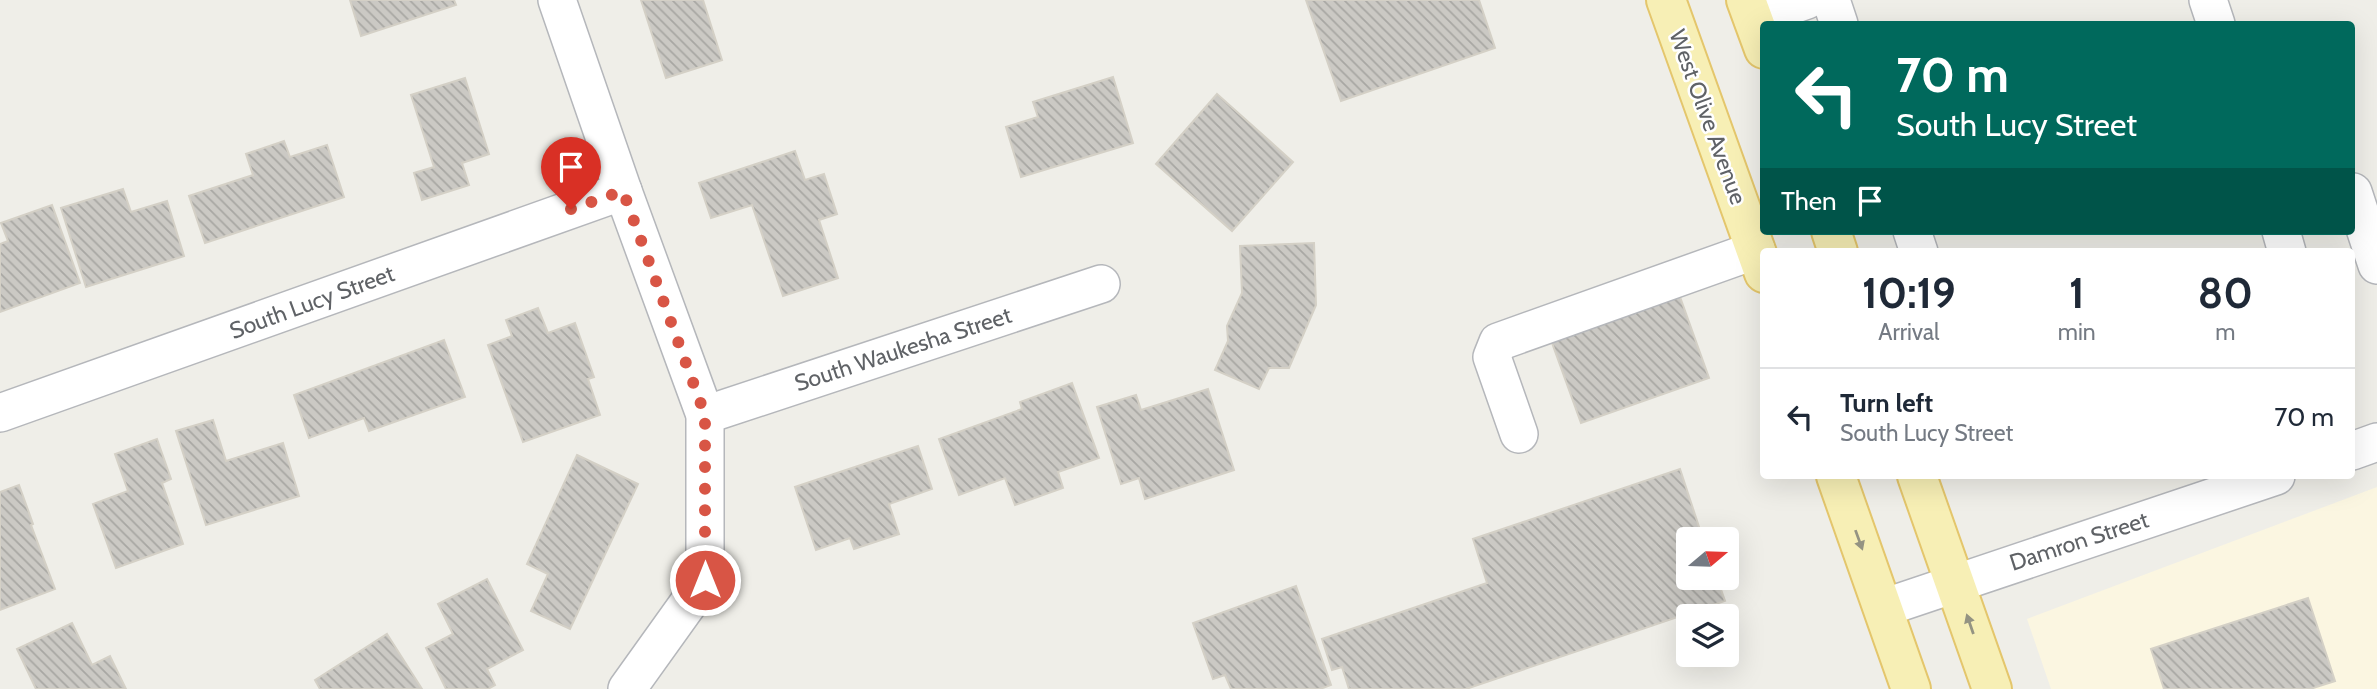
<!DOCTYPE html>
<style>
:root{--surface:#fff;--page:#f2f2f3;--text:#1f2937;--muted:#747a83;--line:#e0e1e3}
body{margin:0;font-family:Cabin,sans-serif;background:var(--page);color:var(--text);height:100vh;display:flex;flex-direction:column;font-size:26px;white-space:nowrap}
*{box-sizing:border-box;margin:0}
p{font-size:23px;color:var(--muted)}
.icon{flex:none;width:38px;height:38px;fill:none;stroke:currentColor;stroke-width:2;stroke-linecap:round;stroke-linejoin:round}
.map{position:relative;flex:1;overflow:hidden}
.drawer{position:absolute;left:1760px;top:248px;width:595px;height:231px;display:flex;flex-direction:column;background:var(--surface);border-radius:7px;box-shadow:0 7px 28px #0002}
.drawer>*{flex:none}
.top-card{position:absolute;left:1760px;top:21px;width:595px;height:214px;border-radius:7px;box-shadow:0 7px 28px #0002;background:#00695c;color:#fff;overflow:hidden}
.needle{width:46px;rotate:71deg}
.controls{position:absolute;left:1676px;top:527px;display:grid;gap:14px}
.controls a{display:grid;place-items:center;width:63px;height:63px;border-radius:7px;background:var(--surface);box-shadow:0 7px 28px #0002;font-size:35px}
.pin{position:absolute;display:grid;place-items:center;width:60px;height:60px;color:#fff;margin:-72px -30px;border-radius:50% 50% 50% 0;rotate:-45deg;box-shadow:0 0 7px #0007}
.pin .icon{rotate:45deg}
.me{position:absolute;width:77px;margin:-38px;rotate:0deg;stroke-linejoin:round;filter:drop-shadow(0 0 5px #0008)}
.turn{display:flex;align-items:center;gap:24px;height:147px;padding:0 21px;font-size:32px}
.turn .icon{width:91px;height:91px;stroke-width:2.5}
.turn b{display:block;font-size:49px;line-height:60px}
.then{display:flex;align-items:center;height:66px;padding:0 21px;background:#0003;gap:14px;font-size:26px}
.eta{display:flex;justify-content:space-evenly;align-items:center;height:119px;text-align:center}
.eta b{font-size:42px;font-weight:700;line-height:49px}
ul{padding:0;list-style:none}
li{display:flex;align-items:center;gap:21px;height:98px;padding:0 21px;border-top:2px solid var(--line)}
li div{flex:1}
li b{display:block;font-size:26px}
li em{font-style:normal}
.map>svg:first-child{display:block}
.commercial{fill:#fbf6e1}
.building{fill:url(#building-back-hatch);stroke:#d4d0c6;stroke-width:2}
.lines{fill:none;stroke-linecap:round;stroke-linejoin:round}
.minor-casing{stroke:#b5b7bb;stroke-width:40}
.major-casing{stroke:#e4c66c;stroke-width:42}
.minor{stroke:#fff;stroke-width:37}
.major{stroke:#f7efb5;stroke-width:38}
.oneway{fill:#949382}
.route{stroke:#d85545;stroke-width:12;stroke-dasharray:0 21.6}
.labels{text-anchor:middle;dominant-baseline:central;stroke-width:5;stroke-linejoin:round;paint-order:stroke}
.street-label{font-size:23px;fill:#5f6266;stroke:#fff}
</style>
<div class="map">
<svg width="2377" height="689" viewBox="0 0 2377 689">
<defs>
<pattern id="building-back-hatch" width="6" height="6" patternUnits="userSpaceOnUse" patternTransform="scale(1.75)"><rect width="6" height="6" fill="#cbc9c4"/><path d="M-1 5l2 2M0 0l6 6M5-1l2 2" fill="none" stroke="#a8a7a3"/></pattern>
</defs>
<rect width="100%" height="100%" fill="#efeee8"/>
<path class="commercial" d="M2377,487V689H2051L2027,619Z"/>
<g class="building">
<path d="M350,0H454L456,5L361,36Z"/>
<path d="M641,0H703L722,60L666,78Z"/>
<path d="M1306,0H1479L1495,48L1341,101Z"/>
<path d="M1113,77L1133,143L1021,177L1006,127L1038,117L1033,102Z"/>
<path d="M465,78L489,154L462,163L469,185L422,200L414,173L434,167L411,95Z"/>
<path d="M1217,94L1293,162L1232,231L1156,164Z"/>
<path d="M284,141L290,157L327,145L344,197L205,243L189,196L253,175L246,154Z"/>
<path d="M795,151L805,180L824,174L837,214L819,220L838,278L783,296L752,205L711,218L699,183Z"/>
<path d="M123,189L131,212L167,201L184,256L86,287L61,208Z"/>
<path d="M52,205L80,283L0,312V244L8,241L1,223Z"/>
<path d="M1314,243L1316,305L1289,368H1269L1259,389L1215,370L1228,341L1227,326L1242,293L1240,246Z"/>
<path d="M1679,294L1709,378L1581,423L1551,340Z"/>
<path d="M538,308L548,333L575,323L594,377L588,379L600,415L523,442L488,345L512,336L506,320Z"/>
<path d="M444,340L465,397L369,431L364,418L309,438L294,395Z"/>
<path d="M1072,383L1099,458L1058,472L1063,488L1015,505L1005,478L959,495L939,439L1022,409L1020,402Z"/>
<path d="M1208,389L1234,470L1145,499L1139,478L1121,484L1097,407L1136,395L1141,410Z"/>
<path d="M213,420L226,461L283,443L299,496L206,525L176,431Z"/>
<path d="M157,439L171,479L162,483L183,544L116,568L93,504L128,491L115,454Z"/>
<path d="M918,446L932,489L889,504L899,534L854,549L850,538L816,550L795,487Z"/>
<path d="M577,455L638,484L570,629L531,611L548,574L527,564Z"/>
<path d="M1680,469L1703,539H1689V578H1717L1725,601L1466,689H1349L1342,667L1332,670L1322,639L1487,583L1473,539Z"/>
<path d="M19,485L33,524L31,525L55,589L0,610V492Z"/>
<path d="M487,579L523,650L487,669L495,685L488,689H446L426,648L453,634L438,604Z"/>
<path d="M1296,586L1331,685L1320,689H1231L1225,675L1213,679L1193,623Z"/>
<path d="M2308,598L2335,681L2310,689H2164L2151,649Z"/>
<path d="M72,623L92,665L110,656L126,689H36L17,649Z"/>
<path d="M387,634L422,689H320L315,680Z"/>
</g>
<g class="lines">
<g class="minor-casing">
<g id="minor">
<path d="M557,0L623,191L705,415V580L627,689"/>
<path d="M1831,0L1839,24"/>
<path d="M2208,0L2216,24"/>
<path d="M1753,19L1807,0"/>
<path d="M2353,192L2377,265"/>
<path d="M1912,231L1919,252"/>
<path d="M2281,231L2287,252"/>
<path d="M0,413L623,191"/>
<path d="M705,415L1101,284"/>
<path d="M1519,434L1492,357L1498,342L1756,250"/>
<path d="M2352,451L2377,442"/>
<path d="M1883,608L2276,476"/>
</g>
</g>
<g class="major-casing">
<g id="major">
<path d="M1666,0L1764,273"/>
<path d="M1746,0L1764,49"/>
<path d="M1831,231L1838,252"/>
<path d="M1836,476L1911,689"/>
<path d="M1917,476L1992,689"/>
</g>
</g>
<use href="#minor" class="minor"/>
<use href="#major" class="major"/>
</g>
<defs><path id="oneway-solid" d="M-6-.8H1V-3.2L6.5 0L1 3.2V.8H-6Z" transform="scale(1.75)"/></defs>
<g class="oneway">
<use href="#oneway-solid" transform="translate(1859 540) rotate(70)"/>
<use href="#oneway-solid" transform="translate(1970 624) rotate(-109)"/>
</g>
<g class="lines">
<path class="route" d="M571,209L623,191L705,415V580"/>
</g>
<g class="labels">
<g class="street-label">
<text transform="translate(1708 117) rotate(70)">West Olive Avenue</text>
<text transform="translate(312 302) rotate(-20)">South Lucy Street</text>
<text transform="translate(903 349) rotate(-18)">South Waukesha Street</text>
<text transform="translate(2079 541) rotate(-18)">Damron Street</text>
</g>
</g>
</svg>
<div class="controls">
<a><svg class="needle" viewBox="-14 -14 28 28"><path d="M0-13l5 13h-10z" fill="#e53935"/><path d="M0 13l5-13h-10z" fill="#747a83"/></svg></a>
<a><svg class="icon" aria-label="layers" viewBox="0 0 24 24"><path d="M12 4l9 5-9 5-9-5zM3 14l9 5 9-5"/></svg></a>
</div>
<div class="pin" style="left:571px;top:209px;background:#d93025"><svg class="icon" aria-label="arrive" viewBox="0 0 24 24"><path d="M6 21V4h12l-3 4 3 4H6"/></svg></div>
<svg class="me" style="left:705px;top:580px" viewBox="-20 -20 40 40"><circle r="17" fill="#d85545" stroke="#fff" stroke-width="3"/><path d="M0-11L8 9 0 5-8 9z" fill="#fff"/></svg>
<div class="top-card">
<div class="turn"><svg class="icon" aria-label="left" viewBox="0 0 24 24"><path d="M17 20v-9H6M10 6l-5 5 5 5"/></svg><div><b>70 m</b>South Lucy Street</div></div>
<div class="then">Then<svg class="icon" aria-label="arrive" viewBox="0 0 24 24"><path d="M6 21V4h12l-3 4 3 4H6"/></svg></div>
</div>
<section class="drawer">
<div class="eta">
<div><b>10:19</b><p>Arrival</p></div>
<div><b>1</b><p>min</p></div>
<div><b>80</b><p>m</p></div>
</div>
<ul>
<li><svg class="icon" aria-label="left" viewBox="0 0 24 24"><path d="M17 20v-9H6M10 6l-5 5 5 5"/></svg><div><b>Turn left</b><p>South Lucy Street</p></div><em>70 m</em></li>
</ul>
</section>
</div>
